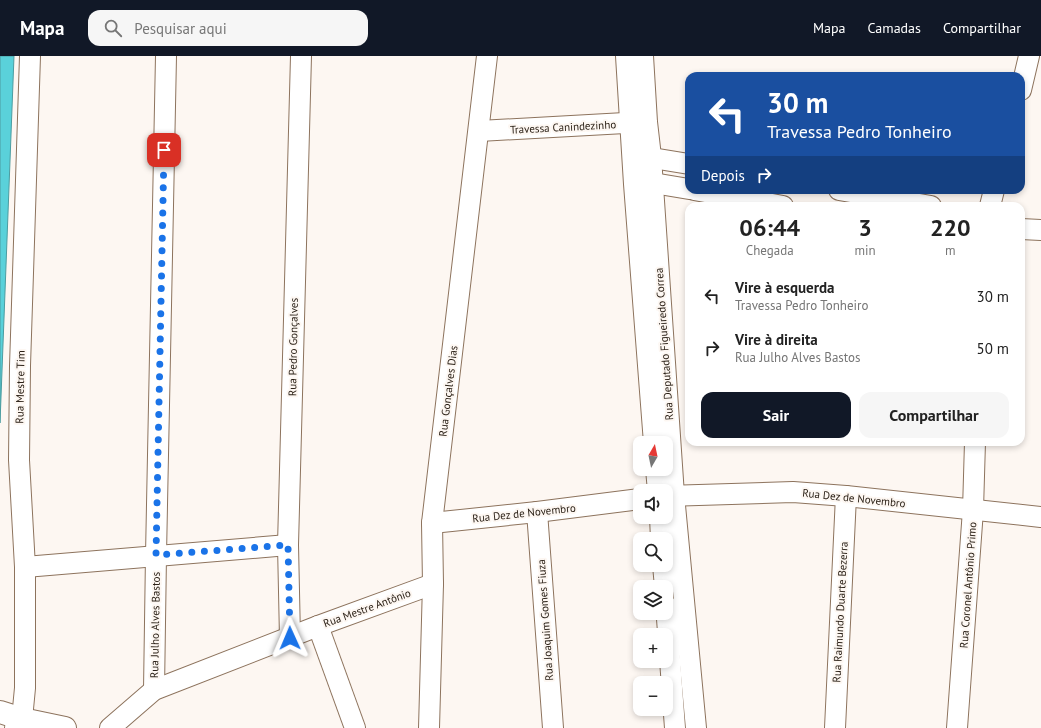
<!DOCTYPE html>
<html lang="pt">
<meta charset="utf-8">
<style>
:root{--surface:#fff;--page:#f6f6f6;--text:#222;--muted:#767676;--accent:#111827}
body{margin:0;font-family:"PT Sans",sans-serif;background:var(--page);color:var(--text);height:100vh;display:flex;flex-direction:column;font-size:15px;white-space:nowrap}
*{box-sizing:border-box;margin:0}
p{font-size:13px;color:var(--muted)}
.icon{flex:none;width:22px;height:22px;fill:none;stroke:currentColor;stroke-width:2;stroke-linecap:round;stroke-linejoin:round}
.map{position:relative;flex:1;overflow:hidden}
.side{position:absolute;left:685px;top:146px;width:340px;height:244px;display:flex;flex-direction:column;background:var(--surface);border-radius:12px;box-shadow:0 2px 6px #0003}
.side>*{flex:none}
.top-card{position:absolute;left:685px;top:16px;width:340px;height:122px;border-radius:12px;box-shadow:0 2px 6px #0003;background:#1a4fa0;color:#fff;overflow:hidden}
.needle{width:26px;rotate:9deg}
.controls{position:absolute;left:633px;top:380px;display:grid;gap:8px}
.controls a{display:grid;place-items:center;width:40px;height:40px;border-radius:8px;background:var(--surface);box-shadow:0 2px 6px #0003;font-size:20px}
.pin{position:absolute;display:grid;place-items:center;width:34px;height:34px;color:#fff;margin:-17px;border-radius:8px;box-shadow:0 2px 6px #0006}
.me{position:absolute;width:44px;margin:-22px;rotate:359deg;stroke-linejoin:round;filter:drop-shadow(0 0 3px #0008)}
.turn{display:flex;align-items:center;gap:14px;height:84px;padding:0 16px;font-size:18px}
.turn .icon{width:52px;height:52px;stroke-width:2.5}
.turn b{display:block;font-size:28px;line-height:34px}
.then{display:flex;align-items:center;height:38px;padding:0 16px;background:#0003;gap:8px;font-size:15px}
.eta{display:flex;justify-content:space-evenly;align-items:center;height:68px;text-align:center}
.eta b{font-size:24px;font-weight:700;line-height:28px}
.action{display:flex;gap:8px;margin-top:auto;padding:8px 16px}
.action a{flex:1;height:46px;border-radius:12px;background:var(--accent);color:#fff;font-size:16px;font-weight:700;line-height:46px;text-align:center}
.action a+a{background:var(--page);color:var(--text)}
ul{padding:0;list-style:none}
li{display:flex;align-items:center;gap:12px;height:52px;padding:0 16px}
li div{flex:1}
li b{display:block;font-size:15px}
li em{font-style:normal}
header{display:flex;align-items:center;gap:24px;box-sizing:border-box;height:56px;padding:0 20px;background:var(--accent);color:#fff}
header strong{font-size:19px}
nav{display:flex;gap:22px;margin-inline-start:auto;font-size:14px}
.search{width:280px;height:36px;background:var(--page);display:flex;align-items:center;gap:10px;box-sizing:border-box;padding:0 14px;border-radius:12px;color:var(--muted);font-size:15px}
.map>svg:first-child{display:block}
.water{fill:#5ad1da;stroke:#4c9ca0}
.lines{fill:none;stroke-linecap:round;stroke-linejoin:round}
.minor-casing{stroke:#8d735d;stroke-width:22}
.primary-casing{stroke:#8d735d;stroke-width:24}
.minor{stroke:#fff;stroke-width:20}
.primary{stroke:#fff;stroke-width:22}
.route{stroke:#1a73e8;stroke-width:7;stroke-dasharray:0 12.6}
.labels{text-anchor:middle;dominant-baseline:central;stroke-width:4;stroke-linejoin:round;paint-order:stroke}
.street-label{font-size:11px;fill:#2b2117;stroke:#fdf7f2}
</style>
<header>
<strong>Mapa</strong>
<div class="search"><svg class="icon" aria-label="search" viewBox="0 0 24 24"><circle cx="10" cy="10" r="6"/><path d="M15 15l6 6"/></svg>Pesquisar aqui</div>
<nav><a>Mapa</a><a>Camadas</a><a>Compartilhar</a></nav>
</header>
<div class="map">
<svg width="1041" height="672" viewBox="0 0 1041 672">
<rect width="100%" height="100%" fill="#fdf7f2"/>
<path class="water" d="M0,0H14L0,367Z"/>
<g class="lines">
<g class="minor-casing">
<g id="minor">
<path d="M626,0L634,128L654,387"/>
<path d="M643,0L647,66L651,101L674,439L696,672"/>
<path d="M1021,34L1029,0"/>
<path d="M479,75L643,66"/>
<path d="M640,100L689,108"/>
<path d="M640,127H653L689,133"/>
<path d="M694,134L783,150"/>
<path d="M839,134L931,150"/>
<path d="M990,150L994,134"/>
<path d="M1021,173L1041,174"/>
<path d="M656,413L658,435"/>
<path d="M666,440L793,436L846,440L1041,461"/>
<path d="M537,456L553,672"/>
<path d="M660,461L661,483"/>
<path d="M432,467L537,456L640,443"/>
<path d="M663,509L665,531"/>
<path d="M25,511L288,489"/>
<path d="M666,549L675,672"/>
<path d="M318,570L355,672"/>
<path d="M290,582L288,489L301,0"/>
<path d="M154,634L156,499L166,0"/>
<path d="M15,672L22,663L25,632V511L19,404L20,310L30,0"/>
<path d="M110,672L154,634L318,570L433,528"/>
<path d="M429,672L433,528L432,467L487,0"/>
<path d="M835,672L846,440"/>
<path d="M957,672L973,454L975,386"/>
</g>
</g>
<g class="primary-casing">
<path id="primary" d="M0,656L22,663L65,672"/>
</g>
<use href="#minor" class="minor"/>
<use href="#primary" class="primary"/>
</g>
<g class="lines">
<path class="route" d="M164,94L156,499L288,489L290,582"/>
</g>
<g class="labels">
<g class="street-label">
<text transform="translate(563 71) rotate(-3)">Travessa Canindezinho</text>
<text transform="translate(664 288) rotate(-94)">Rua Deputado Figueiredo Correa</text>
<text transform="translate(293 291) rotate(-89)">Rua Pedro Gonçalves</text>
<text transform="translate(20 331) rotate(-89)">Rua Mestre Tim</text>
<text transform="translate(448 335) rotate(-83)">Rua Gonçalves Dias</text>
<text transform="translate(854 442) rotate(6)">Rua Dez de Novembro</text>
<text transform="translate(524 457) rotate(-6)">Rua Dez de Novembro</text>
<text transform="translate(968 529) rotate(-86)">Rua Coronel Antônio Primo</text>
<text transform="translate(367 552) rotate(-20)">Rua Mestre Antônio</text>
<text transform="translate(840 556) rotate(-87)">Rua Raimundo Duarte Bezerra</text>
<text transform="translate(545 564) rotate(-94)">Rua Joaquim Gomes Fiuza</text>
<text transform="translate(155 569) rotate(-89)">Rua Julho Alves Bastos</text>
</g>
</g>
</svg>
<div class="controls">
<a><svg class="needle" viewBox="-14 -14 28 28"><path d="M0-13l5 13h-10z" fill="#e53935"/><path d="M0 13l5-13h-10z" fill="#767676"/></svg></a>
<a><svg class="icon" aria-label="sound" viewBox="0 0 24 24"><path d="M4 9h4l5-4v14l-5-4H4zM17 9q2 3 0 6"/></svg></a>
<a><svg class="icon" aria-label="search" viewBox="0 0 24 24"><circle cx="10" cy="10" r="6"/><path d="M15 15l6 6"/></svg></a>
<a><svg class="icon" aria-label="layers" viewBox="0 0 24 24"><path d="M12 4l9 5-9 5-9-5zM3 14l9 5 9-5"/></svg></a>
<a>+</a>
<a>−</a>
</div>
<div class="pin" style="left:164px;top:94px;background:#d93025"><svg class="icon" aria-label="arrive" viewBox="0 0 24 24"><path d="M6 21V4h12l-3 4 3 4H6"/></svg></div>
<svg class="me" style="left:290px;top:582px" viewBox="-20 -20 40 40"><path d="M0-17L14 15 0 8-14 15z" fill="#1a73e8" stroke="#fff" stroke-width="4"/></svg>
<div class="top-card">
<div class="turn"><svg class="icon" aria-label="left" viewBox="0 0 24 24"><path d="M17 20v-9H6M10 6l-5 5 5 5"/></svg><div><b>30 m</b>Travessa Pedro Tonheiro</div></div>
<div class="then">Depois<svg class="icon" aria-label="right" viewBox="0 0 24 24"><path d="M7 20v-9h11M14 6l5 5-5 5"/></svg></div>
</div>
<section class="side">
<div class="eta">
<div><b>06:44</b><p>Chegada</p></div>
<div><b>3</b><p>min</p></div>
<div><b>220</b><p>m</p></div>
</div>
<ul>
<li><svg class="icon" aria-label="left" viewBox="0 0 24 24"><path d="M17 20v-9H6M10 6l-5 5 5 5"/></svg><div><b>Vire à esquerda</b><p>Travessa Pedro Tonheiro</p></div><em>30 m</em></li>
<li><svg class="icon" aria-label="right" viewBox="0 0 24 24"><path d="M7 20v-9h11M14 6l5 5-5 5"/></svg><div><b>Vire à direita</b><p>Rua Julho Alves Bastos</p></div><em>50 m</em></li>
</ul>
<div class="action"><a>Sair</a><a>Compartilhar</a></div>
</section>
</div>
